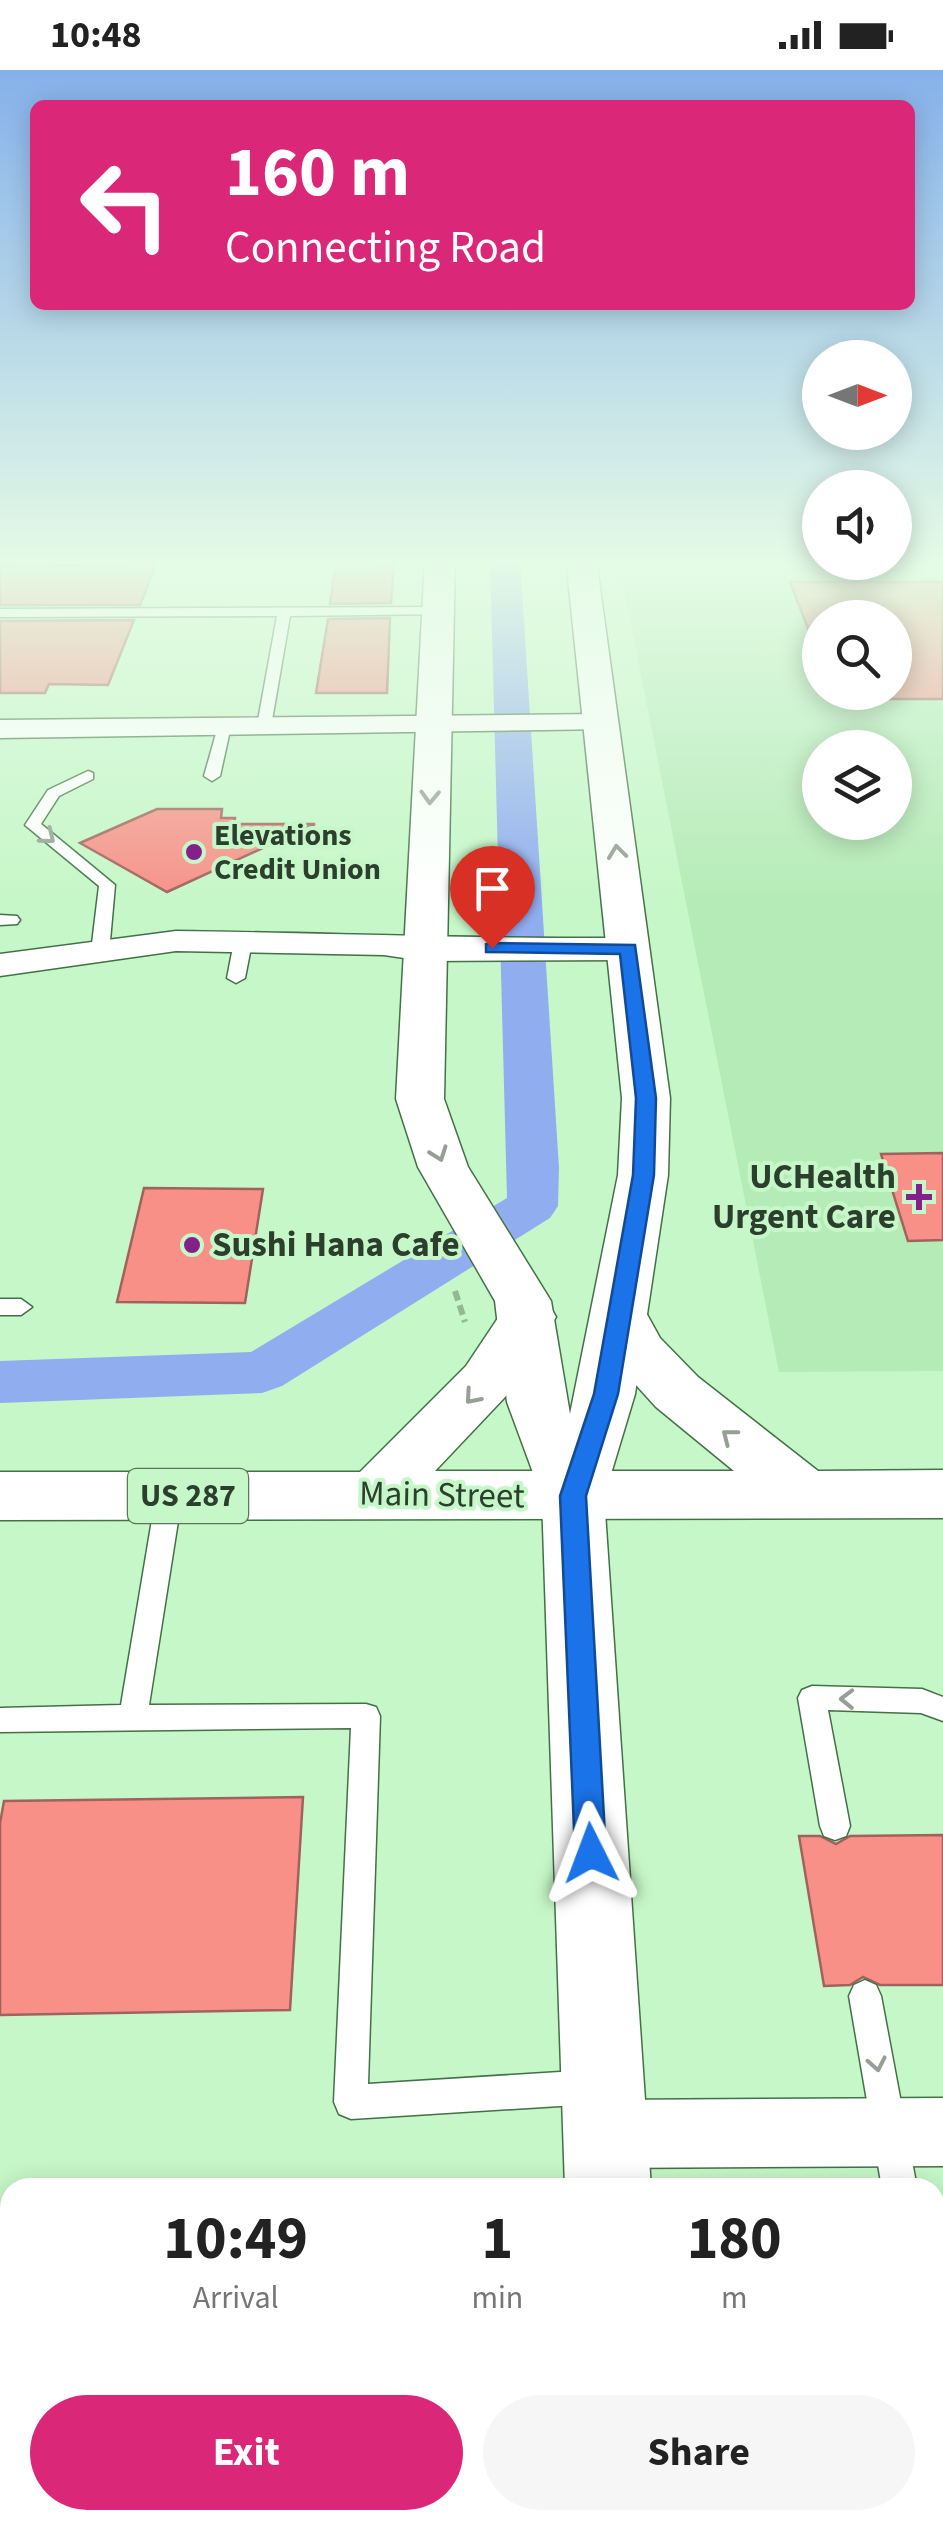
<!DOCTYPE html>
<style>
:root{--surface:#fff;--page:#f6f6f6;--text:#222;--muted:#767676;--accent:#db2777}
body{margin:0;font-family:"Source Sans 3",sans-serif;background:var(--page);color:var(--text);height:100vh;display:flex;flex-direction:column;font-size:38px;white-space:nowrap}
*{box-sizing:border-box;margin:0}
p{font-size:32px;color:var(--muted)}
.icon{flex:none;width:55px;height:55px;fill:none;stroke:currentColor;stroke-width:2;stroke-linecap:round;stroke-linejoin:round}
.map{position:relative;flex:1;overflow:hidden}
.drawer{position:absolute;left:0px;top:2108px;width:945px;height:352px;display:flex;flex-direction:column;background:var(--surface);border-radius:30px 30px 0 0;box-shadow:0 5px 25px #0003}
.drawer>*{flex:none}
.hud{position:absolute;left:30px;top:30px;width:885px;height:210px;border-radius:15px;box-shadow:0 5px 25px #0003;background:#db2777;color:#fff;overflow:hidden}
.needle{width:65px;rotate:90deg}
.controls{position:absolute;left:802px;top:270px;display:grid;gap:20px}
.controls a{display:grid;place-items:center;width:110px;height:110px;border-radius:50%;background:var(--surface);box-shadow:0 5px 25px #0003;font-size:50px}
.pin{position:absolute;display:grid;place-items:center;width:85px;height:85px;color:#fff;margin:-102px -42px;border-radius:50% 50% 50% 0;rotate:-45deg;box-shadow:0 0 10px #0007}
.pin .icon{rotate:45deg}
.me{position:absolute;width:110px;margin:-55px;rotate:357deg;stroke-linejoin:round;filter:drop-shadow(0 0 8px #0008)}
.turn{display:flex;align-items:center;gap:35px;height:210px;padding:0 30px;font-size:45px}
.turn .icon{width:130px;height:130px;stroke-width:2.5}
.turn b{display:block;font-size:70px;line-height:85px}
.eta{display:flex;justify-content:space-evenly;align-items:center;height:170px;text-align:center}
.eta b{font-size:60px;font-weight:700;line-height:70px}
.button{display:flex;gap:20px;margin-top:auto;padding:20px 30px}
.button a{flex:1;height:115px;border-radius:60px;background:var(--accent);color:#fff;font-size:40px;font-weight:700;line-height:115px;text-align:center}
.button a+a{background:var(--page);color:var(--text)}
.status{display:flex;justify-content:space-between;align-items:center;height:70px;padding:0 50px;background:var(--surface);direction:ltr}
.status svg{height:28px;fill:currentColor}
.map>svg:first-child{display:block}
.built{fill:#b5ebb7;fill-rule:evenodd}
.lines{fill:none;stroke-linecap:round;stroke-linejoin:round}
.canal{fill:#90adf0;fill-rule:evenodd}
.building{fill:#f89087;stroke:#a0625c;stroke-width:2.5}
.lane-casing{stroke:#437046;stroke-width:3}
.street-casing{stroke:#437046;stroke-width:3}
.secondary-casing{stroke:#437046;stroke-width:3}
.highway-casing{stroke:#437046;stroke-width:3}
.path{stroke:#92b994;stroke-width:6;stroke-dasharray:10 5;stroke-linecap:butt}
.lane{fill:#fff;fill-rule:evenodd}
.street{fill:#fff;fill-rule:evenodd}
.secondary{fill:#fff;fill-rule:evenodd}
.highway{fill:#fff;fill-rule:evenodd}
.oneway{stroke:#969f96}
.route{fill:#1a73e8;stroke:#114b97;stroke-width:2.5}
.poi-dot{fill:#842089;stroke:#c6f7c8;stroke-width:4}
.labels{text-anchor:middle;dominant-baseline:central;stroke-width:8;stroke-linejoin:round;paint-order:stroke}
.far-poi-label{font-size:30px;font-weight:bold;fill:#2c3f2d;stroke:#c6f7c8;text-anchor:start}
.shield{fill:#c6f7c8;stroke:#5a765c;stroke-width:2.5}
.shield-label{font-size:32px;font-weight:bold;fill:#2c3f2d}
.poi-label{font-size:35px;font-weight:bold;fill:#2c3f2d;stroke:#c6f7c8;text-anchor:end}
.street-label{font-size:35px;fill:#2c3f2d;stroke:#c6f7c8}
</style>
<div class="status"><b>10:48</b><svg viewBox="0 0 49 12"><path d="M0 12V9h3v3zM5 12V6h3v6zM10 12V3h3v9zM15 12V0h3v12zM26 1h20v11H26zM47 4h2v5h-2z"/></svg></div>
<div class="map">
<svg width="943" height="2459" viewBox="0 0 943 2459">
<rect width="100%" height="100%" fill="#c6f7c8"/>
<path class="built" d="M618,489L895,492V489H943V1301L779,1302ZM820,548H895V622H820ZM820,678H895V752H820Z"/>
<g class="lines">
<path class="canal" d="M490,489H520L559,1098L558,1136L550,1148L282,1316L262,1323L0,1333V1291L251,1282L507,1128Z"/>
</g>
<g class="building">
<path d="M336,493L394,495L391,533L330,534Z"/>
<path d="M156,494L140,535H0V496Z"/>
<path d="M790,512H943V629H873L870,622H895V548H820V561H809Z"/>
<path d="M390,548L387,623H316L328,549Z"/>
<path d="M134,550L108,615L49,614L45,623H0V551Z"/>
<path d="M157,739H222L221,748H235L234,754H315L167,822L80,773Z"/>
<path d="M943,1083V1170L908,1171L881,1084Z"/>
<path d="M144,1118L263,1119L245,1233L117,1232Z"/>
<path d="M303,1727L290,1940L0,1945V1753L4,1731Z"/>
<path d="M943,1765V1915H880L863,1907L850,1915L824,1916L799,1766H820L836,1774L850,1766Z"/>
</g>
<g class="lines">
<g class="lane-casing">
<g id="lane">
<path d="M438,537L444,541L443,544L290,546L271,656L264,660L257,656L277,546L0,547V539Z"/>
<path d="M219,653L231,656L220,706L212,711L204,706Z"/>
<path d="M88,701L93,703V709L59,726L41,754L115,815L109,882L100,887L91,882L99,816L25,755L48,720Z"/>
<path d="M0,845L17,846L20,850L17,854L0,855Z"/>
<path d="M243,867L252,872L245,908L236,913L227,908L234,872Z"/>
<path d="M0,1229H21L32,1237L21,1245H0Z"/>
<path d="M169,1416L178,1419L182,1426L149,1635L366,1634L376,1637L380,1646L368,2014L592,2000L604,2005L609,2017L604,2029L592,2034L351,2049L339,2044L334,2032L351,1658L0,1662V1638L121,1635L156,1426L160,1419Z"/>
<path d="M812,1616L922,1619L943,1627V1651L921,1643L828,1640L850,1756L846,1766L835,1770L824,1766L820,1756L798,1628L802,1620Z"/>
<path d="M865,1910L876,1915L881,1926L917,2118H882L849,1926L854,1915Z"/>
<path d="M935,2287L943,2290V2368L935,2365Z"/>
</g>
</g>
<g class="street-casing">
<g id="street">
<path d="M601,644L611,647L615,653L611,659L0,668V650Z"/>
<path d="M176,861C327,863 477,869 628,868L640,872L646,879L640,886L628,890L424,891L384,885L176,881L0,906V884Z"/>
<path d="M943,2028V2096L605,2098L581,2088L571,2064L581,2040L605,2030Z"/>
</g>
</g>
<g class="secondary-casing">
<g id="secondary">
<path d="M425,489H455L444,1029L468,1097L551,1231L570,1344L618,1105L622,1028L566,489H596L670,1028L668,1105L635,1324L604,1427L651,2118H565L542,1427L507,1332L495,1231L418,1097L396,1029Z"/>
<path d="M576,2450H674L675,2459H577Z"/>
</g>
</g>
<g class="highway-casing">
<path id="highway" d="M619,1224L639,1230L660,1268L698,1307L818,1401L943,1400V1448L0,1450V1402H360L466,1296L508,1233L528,1228L548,1233L556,1247L506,1326L435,1401H734L656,1337L617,1294L591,1243L599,1230Z"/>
</g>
<path class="path" d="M455,1221L465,1252"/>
<use href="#lane" class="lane"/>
<use href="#street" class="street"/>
<use href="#secondary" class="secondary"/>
<use href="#highway" class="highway"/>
</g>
<defs><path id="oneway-chevron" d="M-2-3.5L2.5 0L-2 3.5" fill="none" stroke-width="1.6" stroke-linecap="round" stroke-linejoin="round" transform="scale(2.5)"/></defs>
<g class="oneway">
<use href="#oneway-chevron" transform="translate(430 727) rotate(92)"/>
<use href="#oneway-chevron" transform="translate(48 767) rotate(39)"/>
<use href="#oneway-chevron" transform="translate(617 782) rotate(-97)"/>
<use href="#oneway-chevron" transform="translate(439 1084) rotate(70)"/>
<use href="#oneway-chevron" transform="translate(472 1327) rotate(131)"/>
<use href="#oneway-chevron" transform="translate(729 1366) rotate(-142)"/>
<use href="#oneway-chevron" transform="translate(847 1629) rotate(-179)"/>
<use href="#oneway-chevron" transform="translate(877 1994) rotate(79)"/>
</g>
<linearGradient id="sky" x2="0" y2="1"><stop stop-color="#85b1eb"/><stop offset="0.59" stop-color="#e5fbe6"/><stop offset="1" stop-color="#e5fbe6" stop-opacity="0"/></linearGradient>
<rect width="943" height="834" fill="url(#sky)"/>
<path class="route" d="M492,873L635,875L656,1028L654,1105L618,1324L586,1426L606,1783L602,1793L591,1797L580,1793L575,1783L560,1426L594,1324L633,1105L636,1028L620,884L486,882V874Z"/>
<g class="poi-dot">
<circle cx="194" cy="782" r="10"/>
<path d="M914 1112h10v10h10v10h-10v10h-10v-10h-10v-10h10z"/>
<circle cx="192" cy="1175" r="10"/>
</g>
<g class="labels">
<g class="far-poi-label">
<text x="214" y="765">Elevations<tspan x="214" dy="34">Credit Union</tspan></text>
</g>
<rect class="shield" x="128" y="1399" width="120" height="54" rx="8"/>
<g class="shield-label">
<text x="188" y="1426">US 287</text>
</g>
<g class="poi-label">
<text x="896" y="1107">UCHealth<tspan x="896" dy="40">Urgent Care</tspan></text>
<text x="212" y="1175" text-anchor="start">Sushi Hana Cafe</text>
</g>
<g class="street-label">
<text transform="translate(442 1425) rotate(1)">Main Street</text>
</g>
</g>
</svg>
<div class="controls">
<a><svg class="needle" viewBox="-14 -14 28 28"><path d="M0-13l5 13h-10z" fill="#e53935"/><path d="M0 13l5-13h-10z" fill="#767676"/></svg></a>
<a><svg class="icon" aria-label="sound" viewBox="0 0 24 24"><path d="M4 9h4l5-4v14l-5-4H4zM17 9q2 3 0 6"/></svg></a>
<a><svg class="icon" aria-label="search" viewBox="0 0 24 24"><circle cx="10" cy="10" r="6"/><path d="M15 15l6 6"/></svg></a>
<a><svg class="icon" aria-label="layers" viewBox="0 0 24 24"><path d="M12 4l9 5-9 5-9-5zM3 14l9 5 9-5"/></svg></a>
</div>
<div class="pin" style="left:492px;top:878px;background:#d93025"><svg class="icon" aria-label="arrive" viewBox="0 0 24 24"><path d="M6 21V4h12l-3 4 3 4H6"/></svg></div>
<svg class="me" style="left:591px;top:1783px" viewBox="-20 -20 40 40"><path d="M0-17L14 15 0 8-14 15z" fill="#1a73e8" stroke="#fff" stroke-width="4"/></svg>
<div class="hud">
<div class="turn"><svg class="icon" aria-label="left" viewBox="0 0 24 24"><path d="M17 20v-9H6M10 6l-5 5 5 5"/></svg><div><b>160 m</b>Connecting Road</div></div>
</div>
<section class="drawer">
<div class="eta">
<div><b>10:49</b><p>Arrival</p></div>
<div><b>1</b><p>min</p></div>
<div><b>180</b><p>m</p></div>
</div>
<div class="button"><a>Exit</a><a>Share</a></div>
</section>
</div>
